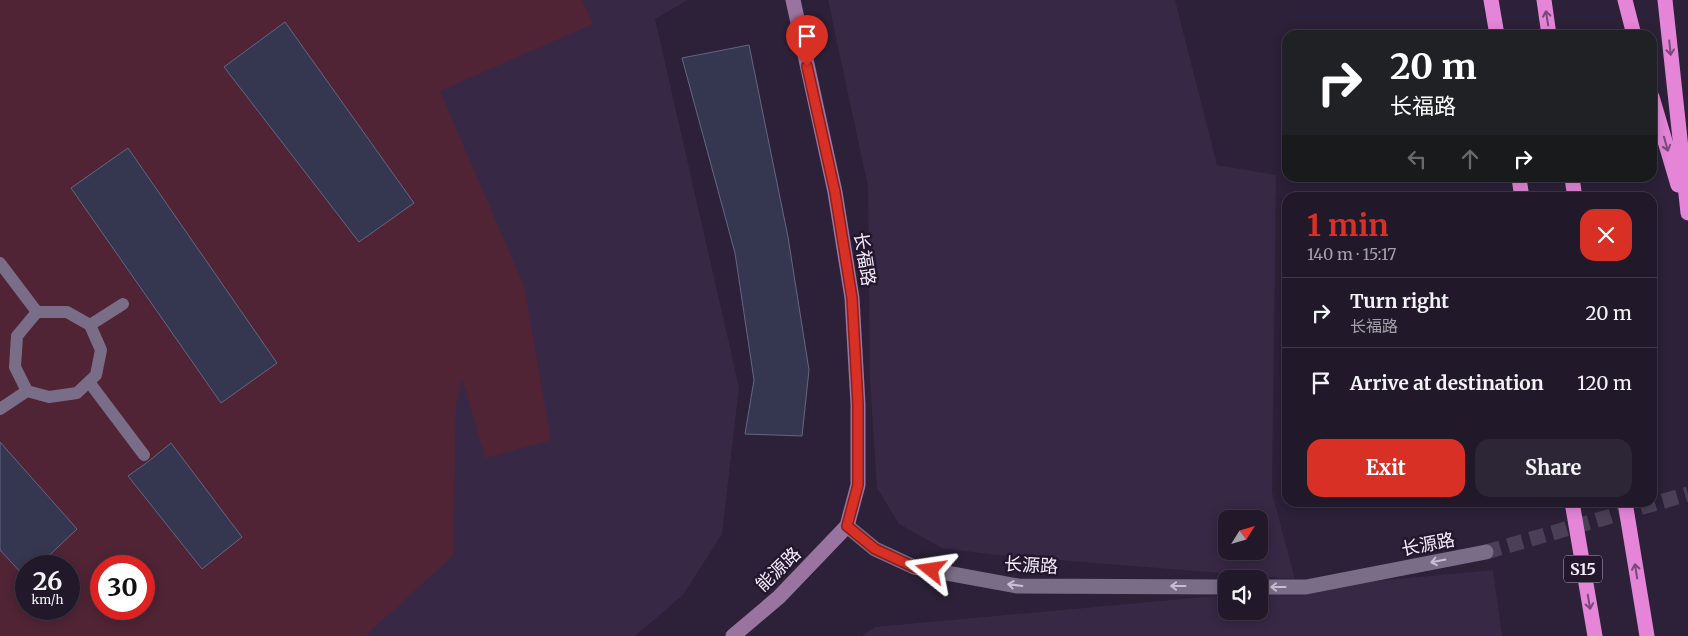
<!DOCTYPE html>
<meta charset="utf-8">
<style>
:root{--surface:#21192a;--page:#2d2636;--text:#f1f3f6;--muted:#a2a0a8;--line:#3e3847;--accent:#d93025}
body{margin:0;font-family:Merriweather,"Noto Sans SC",serif;background:var(--page);color:var(--text);height:100vh;display:flex;flex-direction:column;font-size:19px;white-space:nowrap}
*{box-sizing:border-box;margin:0}
p{font-size:16px;color:var(--muted)}
.icon{flex:none;width:28px;height:28px;fill:none;stroke:currentColor;stroke-width:2;stroke-linecap:round;stroke-linejoin:round}
.map{position:relative;flex:1;overflow:hidden}
.drawer{position:absolute;left:1282px;top:192px;width:375px;height:315px;display:flex;flex-direction:column;background:var(--surface);border-radius:15px;box-shadow:0 2px 12px #0003,0 0 0 1px var(--line)}
.drawer>*{flex:none}
.banner{position:absolute;left:1282px;top:30px;width:375px;height:152px;border-radius:15px;box-shadow:0 2px 12px #0003,0 0 0 1px var(--line);background:#202124;color:#fff;overflow:hidden}
.needle{width:32px;rotate:53deg}
.tools{position:absolute;left:1218px;top:510px;display:grid;gap:10px}
.tools a{display:grid;place-items:center;width:50px;height:50px;border-radius:10px;background:var(--surface);box-shadow:0 2px 12px #0003,0 0 0 1px var(--line);font-size:25px}
.speed{position:absolute;left:15px;top:555px;display:flex;gap:10px;font-size:25px;font-weight:700;text-align:center}
.speed>*{display:grid;place-content:center;width:65px;height:65px;border-radius:50%;background:var(--surface);box-shadow:0 2px 12px #0003,0 0 0 1px var(--line);line-height:1}
.speed small{font-size:12px;font-weight:400}
.speed .limit{border:8px solid #d22;background:#fff;color:#111}
.pin{position:absolute;display:grid;place-items:center;width:42px;height:42px;color:#fff;margin:-51px -21px;border-radius:50% 50% 50% 0;rotate:-45deg;box-shadow:0 0 5px #0007}
.pin .icon{rotate:45deg}
.me{position:absolute;width:55px;margin:-28px;rotate:285deg;stroke-linejoin:round;filter:drop-shadow(0 0 4px #0008)}
.turn{display:flex;align-items:center;gap:18px;height:105px;padding:0 25px;font-size:22px}
.turn .icon{width:65px;height:65px;stroke-width:2.5}
.turn b{display:block;font-size:35px;line-height:42px}
.lanes{display:flex;align-items:center;height:48px;padding:0 25px;background:#0003;justify-content:center;gap:25px;direction:ltr}
.lanes .off{opacity:.35}
.round{display:grid;place-items:center;flex:none;width:52px;height:52px;border-radius:15px;background:var(--page)}
.summary{display:flex;align-items:center;justify-content:space-between;height:85px;padding:0 25px}
h1{font-size:30px;font-weight:700;line-height:38px;color:var(--accent)}
.primary-button{display:flex;gap:10px;margin-top:auto;padding:10px 25px}
.primary-button a{flex:1;height:58px;border-radius:15px;background:var(--accent);color:#fff;font-size:20px;font-weight:700;line-height:58px;text-align:center}
.primary-button a+a{background:var(--page);color:var(--text)}
ul{padding:0;list-style:none}
li{display:flex;align-items:center;gap:15px;height:70px;padding:0 25px;border-top:1px solid var(--line)}
li div{flex:1}
li b{display:block;font-size:19px}
li em{font-style:normal}
.map>svg:first-child{display:block}
.built{fill:#372845;fill-rule:evenodd}
.green{fill:#502435;fill-rule:evenodd}
.building{fill:#353650;stroke:#656682}
.lines{fill:none;stroke-linecap:round;stroke-linejoin:round}
.street-tunnel{stroke:#4a3f55;stroke-width:15;stroke-dasharray:15 8;stroke-linecap:butt}
.lane{stroke:#7a6d88;stroke-width:12}
.street{stroke:#7a6d88;stroke-width:15}
.secondary{stroke:#9a74a0;stroke-width:15}
.highway{stroke:#e485d7;stroke-width:15}
.oneway{stroke:#7a4879}
.oneway2{stroke:#c8bfd2}
.route-casing{stroke:#8d1f18;stroke-width:12}
.route{stroke:#d93025;stroke-width:9}
.labels{text-anchor:middle;dominant-baseline:central;stroke-width:5;stroke-linejoin:round;paint-order:stroke}
.shield{fill:#23172d;stroke:#b4abbc;stroke-width:1}
.shield-label{font-size:16px;font-weight:bold;fill:#f2ebfa}
.street-label{font-size:18px;fill:#f2ebfa;stroke:#23172d}
</style>
<div class="map">
<svg width="1688" height="636" viewBox="0 0 1688 636">
<rect width="100%" height="100%" fill="#2c2138"/>
<g class="built">
<path d="M0,0H688L655,19L739,387L722,534L683,595L635,636H0ZM26,566H69V609H26ZM101,566H144V609H101Z"/>
<path d="M828,0H1175L1217,165L1276,175L1272,493L1295,579L996,555L942,548L899,524L877,488L870,382L868,187ZM1226,519H1259V551H1226Z"/>
<path d="M1493,570L1502,636H862L875,627L1226,595V611H1259V592Z"/>
</g>
<path class="green" d="M0,0H582L593,24L440,91L524,286L551,440L485,458L462,378L456,406L453,556L365,636H0ZM284,22L414,203L359,242L224,67ZM26,566H69V609H26ZM101,566H144V609H101Z"/>
<g class="building">
<path d="M285,22L414,203L359,242L224,67Z"/>
<path d="M749,45L788,237L809,370L802,436L745,434L754,380L735,253L682,58Z"/>
<path d="M128,148L277,363L221,403L71,188Z"/>
<path d="M0,442L77,529L38,566H26V578L0,550Z"/>
<path d="M171,443L242,537L202,569L128,476L149,461Z"/>
</g>
<g class="lines">
<path class="street-tunnel" d="M1486,552L1688,494"/>
<g class="lane">
<path d="M0,263L37,312"/>
<path d="M37,312H67L90,325L101,350L96,375L77,393L49,397L27,391L15,367L17,336Z"/>
<path d="M90,325L123,304"/>
<path d="M89,382L144,455"/>
<path d="M0,409L27,391"/>
</g>
<g class="street">
<path d="M847,526L875,549L914,567L1018,586L1226,587"/>
<path d="M1259,587H1306L1486,552"/>
</g>
<path class="secondary" d="M733,636L779,597L847,526L858,485V404L852,298L835,192L793,0"/>
<g class="highway">
<path d="M1491,0L1497,35"/>
<path d="M1544,0L1549,35"/>
<path d="M1625,0L1634,35"/>
<path d="M1665,0L1688,213"/>
<path d="M1652,97L1678,185"/>
<path d="M1519,178L1522,198"/>
<path d="M1572,178L1575,198"/>
<path d="M1572,502L1595,636"/>
<path d="M1625,502L1647,636"/>
</g>
</g>
<defs><path id="oneway-shaft" d="M-6 0H5M1.5-3L5.5 0L1.5 3" fill="none" stroke-width="1.6" stroke-linecap="round" stroke-linejoin="round" transform="scale(1.25)"/></defs>
<g class="oneway">
<use href="#oneway-shaft" transform="translate(1547 18) rotate(-99)"/>
<use href="#oneway-shaft" transform="translate(1670 48) rotate(84)"/>
<use href="#oneway-shaft" transform="translate(1666 144) rotate(74)"/>
<use href="#oneway-shaft" transform="translate(1636 571) rotate(-99)"/>
<use href="#oneway-shaft" transform="translate(1589 602) rotate(80)"/>
</g>
<g class="oneway2">
<use href="#oneway-shaft" transform="translate(1438 561) rotate(169)"/>
<use href="#oneway-shaft" transform="translate(1015 585) rotate(-173)"/>
<use href="#oneway-shaft" transform="translate(1178 586) rotate(-180)"/>
<use href="#oneway-shaft" transform="translate(1278 587) rotate(-180)"/>
</g>
<g class="lines">
<g class="route-casing">
<path id="route" d="M807,66L835,192L852,298L858,404V485L847,526L875,549L914,567L931,570"/>
</g>
<use href="#route" class="route"/>
</g>
<g class="labels">
<rect class="shield" x="1564" y="555.5" width="38" height="27" rx="4"/>
<g class="shield-label">
<text x="1583" y="569">S15</text>
</g>
<g class="street-label">
<text transform="translate(865 259) rotate(81)">长福路</text>
<text transform="translate(1428 544) rotate(-11)">长源路</text>
<text transform="translate(1031 565) rotate(3)">长源路</text>
<text transform="translate(778 569) rotate(-44)">能源路</text>
</g>
</g>
</svg>
<div class="tools">
<a><svg class="needle" viewBox="-14 -14 28 28"><path d="M0-13l5 13h-10z" fill="#e53935"/><path d="M0 13l5-13h-10z" fill="#a2a0a8"/></svg></a>
<a><svg class="icon" aria-label="sound" viewBox="0 0 24 24"><path d="M4 9h4l5-4v14l-5-4H4zM17 9q2 3 0 6"/></svg></a>
</div>
<div class="speed"><div>26<small>km/h</small></div><div class="limit">30</div></div>
<div class="pin" style="left:807px;top:66px;background:#d93025"><svg class="icon" aria-label="arrive" viewBox="0 0 24 24"><path d="M6 21V4h12l-3 4 3 4H6"/></svg></div>
<svg class="me" style="left:931px;top:570px" viewBox="-20 -20 40 40"><path d="M0-17L14 15 0 8-14 15z" fill="#d93025" stroke="#fff" stroke-width="4"/></svg>
<div class="banner">
<div class="turn"><svg class="icon" aria-label="right" viewBox="0 0 24 24"><path d="M7 20v-9h11M14 6l5 5-5 5"/></svg><div><b>20 m</b>长福路</div></div>
<div class="lanes"><svg class="icon off" aria-label="left" viewBox="0 0 24 24"><path d="M17 20v-9H6M10 6l-5 5 5 5"/></svg><svg class="icon off" aria-label="ahead" viewBox="0 0 24 24"><path d="M12 20V5M6 11l6-6 6 6"/></svg><svg class="icon" aria-label="right" viewBox="0 0 24 24"><path d="M7 20v-9h11M14 6l5 5-5 5"/></svg></div>
</div>
<section class="drawer">
<div class="summary"><div><h1>1 min</h1><p>140 m · 15:17</p></div><a class="round" style="background:#d93025;color:#fff"><svg class="icon" aria-label="close" viewBox="0 0 24 24"><path d="M6 6l12 12M18 6L6 18"/></svg></a></div>
<ul>
<li><svg class="icon" aria-label="right" viewBox="0 0 24 24"><path d="M7 20v-9h11M14 6l5 5-5 5"/></svg><div><b>Turn right</b><p>长福路</p></div><em>20 m</em></li>
<li><svg class="icon" aria-label="arrive" viewBox="0 0 24 24"><path d="M6 21V4h12l-3 4 3 4H6"/></svg><div><b>Arrive at destination</b></div><em>120 m</em></li>
</ul>
<div class="primary-button"><a>Exit</a><a>Share</a></div>
</section>
</div>
